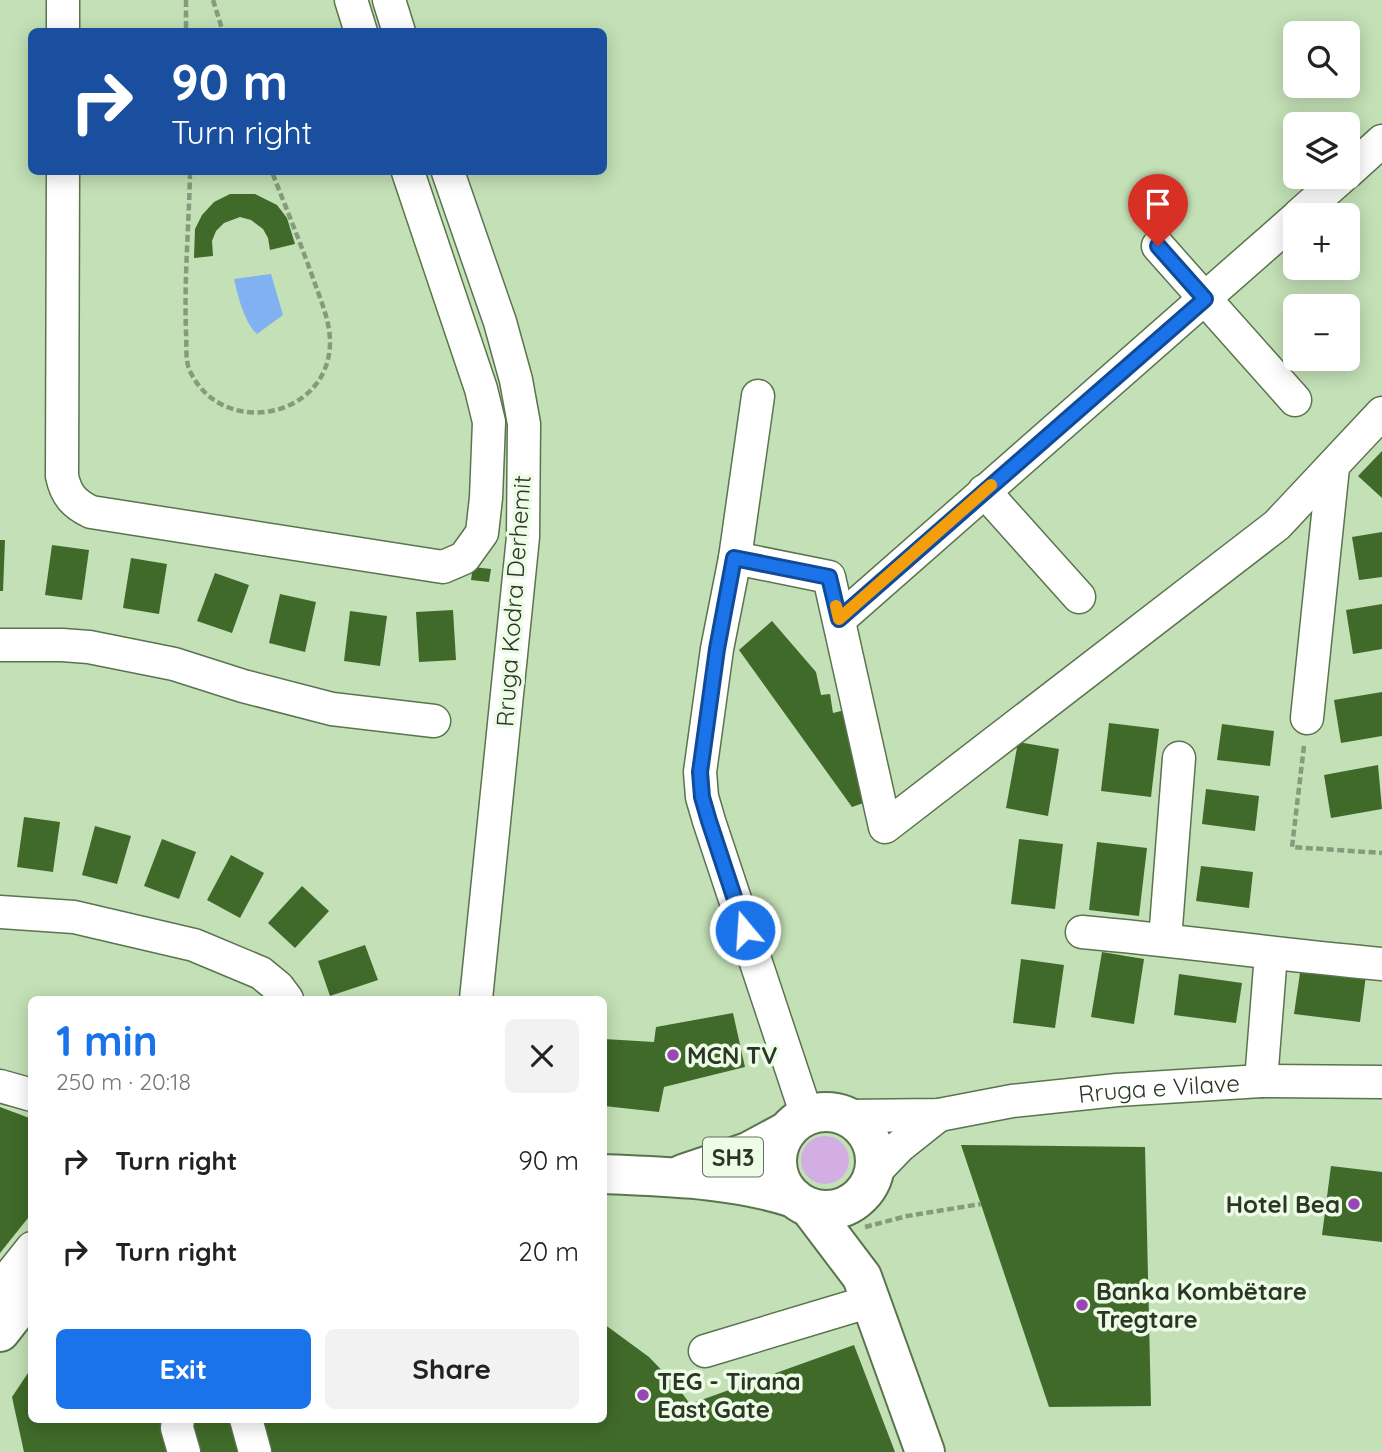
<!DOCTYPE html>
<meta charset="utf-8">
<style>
:root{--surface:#fff;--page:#f2f2f2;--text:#222;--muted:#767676;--accent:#1a73e8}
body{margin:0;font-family:Quicksand,sans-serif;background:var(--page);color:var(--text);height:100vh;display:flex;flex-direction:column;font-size:26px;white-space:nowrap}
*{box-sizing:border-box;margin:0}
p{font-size:23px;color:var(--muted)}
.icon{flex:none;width:38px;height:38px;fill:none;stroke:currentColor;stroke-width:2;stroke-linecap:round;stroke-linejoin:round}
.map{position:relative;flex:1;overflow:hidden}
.panel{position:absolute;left:28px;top:996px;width:579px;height:427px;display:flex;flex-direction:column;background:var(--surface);border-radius:10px;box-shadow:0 4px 18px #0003}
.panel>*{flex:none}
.banner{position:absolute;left:28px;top:28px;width:579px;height:147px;border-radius:10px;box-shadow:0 4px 18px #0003;background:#1a4fa0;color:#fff;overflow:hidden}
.controls{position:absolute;left:1283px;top:21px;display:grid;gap:14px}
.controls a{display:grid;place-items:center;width:77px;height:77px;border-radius:10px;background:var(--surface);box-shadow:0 4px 18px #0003;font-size:35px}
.pin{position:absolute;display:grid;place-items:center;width:60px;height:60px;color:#fff;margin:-72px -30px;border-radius:50% 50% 50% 0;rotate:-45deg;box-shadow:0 0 7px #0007}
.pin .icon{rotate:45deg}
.me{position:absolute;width:77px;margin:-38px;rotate:342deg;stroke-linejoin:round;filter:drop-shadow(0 0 5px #0008)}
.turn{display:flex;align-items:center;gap:24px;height:147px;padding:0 28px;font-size:32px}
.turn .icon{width:91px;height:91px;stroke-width:2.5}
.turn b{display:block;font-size:49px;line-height:60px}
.round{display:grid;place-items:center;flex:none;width:74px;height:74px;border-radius:10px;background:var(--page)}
.overview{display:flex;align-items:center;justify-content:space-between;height:119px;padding:0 28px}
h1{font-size:42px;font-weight:700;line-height:52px;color:var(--accent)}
.primary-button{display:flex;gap:14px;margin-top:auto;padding:14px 28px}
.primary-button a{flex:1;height:80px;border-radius:10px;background:var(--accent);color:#fff;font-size:28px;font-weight:700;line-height:80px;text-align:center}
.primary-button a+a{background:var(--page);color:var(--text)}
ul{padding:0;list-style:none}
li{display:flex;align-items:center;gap:21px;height:91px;padding:0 28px}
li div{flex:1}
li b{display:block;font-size:26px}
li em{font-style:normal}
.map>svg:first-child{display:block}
.green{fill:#d3aee2}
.water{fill:#81b1f1}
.building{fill:#406a29}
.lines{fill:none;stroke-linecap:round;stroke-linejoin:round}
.minor-casing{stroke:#5a744e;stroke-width:35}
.major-casing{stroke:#5a744e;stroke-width:42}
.path{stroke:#859b7b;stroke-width:4.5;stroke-dasharray:7 3.5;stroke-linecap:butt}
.minor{stroke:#fff;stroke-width:32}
.major{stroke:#fff;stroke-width:38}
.route-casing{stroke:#114b97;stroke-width:18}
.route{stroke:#1a73e8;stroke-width:12}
.slow{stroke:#f59e0b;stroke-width:12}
.poi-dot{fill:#9947b6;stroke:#edfce6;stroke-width:2.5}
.labels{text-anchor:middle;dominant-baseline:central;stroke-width:7;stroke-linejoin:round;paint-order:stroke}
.shield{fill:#edfce6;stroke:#65715f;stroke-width:2}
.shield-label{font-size:23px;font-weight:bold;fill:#2b3625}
.street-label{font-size:24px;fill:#2b3625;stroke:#edfce6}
.poi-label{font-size:24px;font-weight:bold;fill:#2b3625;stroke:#edfce6;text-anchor:start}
</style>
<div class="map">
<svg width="1382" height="1452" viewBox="0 0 1382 1452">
<rect width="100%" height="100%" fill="#c3e0b6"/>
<circle class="green" cx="825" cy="1160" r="24"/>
<path class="water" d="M271,274L283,315L257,334C244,322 238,296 234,279Z"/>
<g class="building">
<path d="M230,194H255L277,205L287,218L295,244L270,250L268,238L263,229L251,220L240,217L224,223L216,231L212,241L213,256L194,258L195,229L202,215L214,202Z"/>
<path d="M1382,451V498L1358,476Z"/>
<path d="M1382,532V577L1359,580L1352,537Z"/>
<path d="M0,540H5L3,591H0Z"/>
<path d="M52,545L89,550L82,600L45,595Z"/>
<path d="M131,558L167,564L159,614L123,608Z"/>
<path d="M473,567L491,569L489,582L471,580Z"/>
<path d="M215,573L249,585L232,633L197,621Z"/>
<path d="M280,594L316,602L305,652L269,643Z"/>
<path d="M1382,604V649L1353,654L1346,610Z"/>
<path d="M453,610L456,660L419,662L416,612Z"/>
<path d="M350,611L387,616L380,666L344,661Z"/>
<path d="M772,621L816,672L821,695L830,694L833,713L845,710L869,801L852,807L739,650Z"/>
<path d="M1382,692V736L1341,743L1334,700Z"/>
<path d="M1109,723L1159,729L1151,797L1101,791Z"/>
<path d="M1222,724L1274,731L1270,766L1217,760Z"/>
<path d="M1018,742L1059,749L1048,816L1006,808Z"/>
<path d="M1378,765L1382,809L1331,818L1324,775Z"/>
<path d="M1206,789L1259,796L1255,831L1202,824Z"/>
<path d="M24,817L60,822L53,872L17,867Z"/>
<path d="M95,826L131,836L117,884L82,875Z"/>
<path d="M162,839L196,852L179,899L144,886Z"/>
<path d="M1019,839L1063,844L1055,909L1011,904Z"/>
<path d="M1097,842L1147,848L1139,916L1089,910Z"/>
<path d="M231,855L264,873L240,918L207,900Z"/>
<path d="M1201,866L1253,872L1249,908L1196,901Z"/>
<path d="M302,886L329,911L295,948L268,923Z"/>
<path d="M365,945L378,980L330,996L318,961Z"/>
<path d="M1102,952L1144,959L1134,1024L1091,1017Z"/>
<path d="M1021,959L1064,965L1055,1028L1013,1023Z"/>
<path d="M1301,966L1366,975L1360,1022L1294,1014Z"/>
<path d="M1179,974L1242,983L1236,1023L1174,1015Z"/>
<path d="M733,1013L745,1067L664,1087L659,1112L604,1106V1039L654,1042L656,1027Z"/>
<path d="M0,1107L32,1119V1213L0,1253Z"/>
<path d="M961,1145L1145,1147L1151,1406L1049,1407Z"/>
<path d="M1331,1166L1382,1172V1242L1322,1235Z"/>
<path d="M604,1324L649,1357L676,1385L690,1404L854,1345L895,1452H24L12,1397L32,1367V1419H604Z"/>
</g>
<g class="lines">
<g class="minor-casing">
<g id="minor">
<path d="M351,0L361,32"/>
<path d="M389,0L399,32"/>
<path d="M63,32V0"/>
<path d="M63,172L62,476C66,495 74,504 91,512L443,567L464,558L482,533L486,498L489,422L481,389L408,172"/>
<path d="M448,172L500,322L516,380L524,424L523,537L476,999"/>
<path d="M1348,172L1382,141"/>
<path d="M1299,215L1342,177"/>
<path d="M1158,246L1295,400"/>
<path d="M758,396L735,558L717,649L700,772L702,797L709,821L807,1116"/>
<path d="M984,491L1079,597"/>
<path d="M735,558L829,577L885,827L1277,525L1382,413"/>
<path d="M840,619L1295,219"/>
<path d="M0,645H62L89,647L174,664L243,686L332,709L434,721"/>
<path d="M1307,718L1333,467"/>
<path d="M0,912L74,917L194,945L261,973L278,987L287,999"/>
<path d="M1082,932C1182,941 1282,955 1382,964"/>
<path d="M1165,940L1179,758"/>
<path d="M1261,1081L1271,954"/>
<path d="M0,1086L32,1095"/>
<path id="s1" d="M846,1116L939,1115L1012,1101L1117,1090L1261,1081L1382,1082"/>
<path d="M873,1174L900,1146L939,1115"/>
<path d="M0,1288L32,1248"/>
<path d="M705,1351L871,1301"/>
<path d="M178,1419L177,1428L184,1452"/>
<path d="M246,1419L255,1452"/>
</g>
</g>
<g class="major-casing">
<g id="major">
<circle cx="826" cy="1161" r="49"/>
<path d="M604,1174C668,1177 732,1178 794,1198"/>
<path d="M683,1174L748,1152L787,1131"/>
<path d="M809,1207L862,1277L925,1452"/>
<path d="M0,1332L32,1291"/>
</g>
</g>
<g class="path">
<path d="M186,0V32"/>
<path d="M213,0L223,32"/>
<path d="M190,172C189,225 184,278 186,332C187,343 185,358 189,369C220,440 329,419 330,343C330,321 321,301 314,281C301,244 286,208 272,172"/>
<path d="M1304,746L1292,847L1382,853"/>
<path d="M865,1227L907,1216L981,1204"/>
</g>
<use href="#minor" class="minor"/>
<use href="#major" class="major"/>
</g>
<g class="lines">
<g class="route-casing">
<path id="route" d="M745,930L709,821L702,797L700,772L717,649L734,558L829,577L839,619L1205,299L1158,246"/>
</g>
<use href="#route" class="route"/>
<path class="slow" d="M836,606L839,619L991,485"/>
</g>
<g class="poi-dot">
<circle cx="673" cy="1055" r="7"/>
<circle cx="1354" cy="1204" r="7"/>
<circle cx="1082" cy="1305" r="7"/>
<circle cx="643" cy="1395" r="7"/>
</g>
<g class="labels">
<rect class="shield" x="703" y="1137.5" width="60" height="39" rx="5"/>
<g class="shield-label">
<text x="733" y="1157">SH3</text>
</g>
<g class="street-label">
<text transform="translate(513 601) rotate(-86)">Rruga Kodra Derhemit</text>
<text stroke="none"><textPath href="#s1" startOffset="315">Rruga e Vilave</textPath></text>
</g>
<g class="poi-label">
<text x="687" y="1055">MCN TV</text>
<text x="1340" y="1204" text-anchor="end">Hotel Bea</text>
<text x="1096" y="1291">Banka Kombëtare<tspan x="1096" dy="28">Tregtare</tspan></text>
<text x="657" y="1381">TEG - Tirana<tspan x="657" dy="28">East Gate</tspan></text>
</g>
</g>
</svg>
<div class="controls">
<a><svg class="icon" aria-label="search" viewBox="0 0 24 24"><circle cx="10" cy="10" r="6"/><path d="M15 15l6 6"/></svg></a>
<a><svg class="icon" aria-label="layers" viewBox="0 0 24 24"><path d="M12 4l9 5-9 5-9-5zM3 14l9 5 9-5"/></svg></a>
<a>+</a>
<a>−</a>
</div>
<div class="pin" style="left:1158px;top:246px;background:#d93025"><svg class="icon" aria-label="arrive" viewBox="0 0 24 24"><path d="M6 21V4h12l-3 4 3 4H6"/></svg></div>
<svg class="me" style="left:745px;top:930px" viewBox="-20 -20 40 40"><circle r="17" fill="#1a73e8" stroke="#fff" stroke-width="3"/><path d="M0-11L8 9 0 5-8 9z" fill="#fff"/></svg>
<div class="banner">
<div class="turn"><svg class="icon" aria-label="right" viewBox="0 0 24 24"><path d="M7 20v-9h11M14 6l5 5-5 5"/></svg><div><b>90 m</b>Turn right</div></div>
</div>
<section class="panel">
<div class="overview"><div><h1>1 min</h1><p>250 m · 20:18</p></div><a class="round"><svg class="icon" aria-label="close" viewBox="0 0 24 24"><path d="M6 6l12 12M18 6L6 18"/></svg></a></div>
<ul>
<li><svg class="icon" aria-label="right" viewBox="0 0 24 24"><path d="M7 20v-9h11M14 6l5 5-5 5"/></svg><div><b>Turn right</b></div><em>90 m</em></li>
<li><svg class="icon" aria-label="right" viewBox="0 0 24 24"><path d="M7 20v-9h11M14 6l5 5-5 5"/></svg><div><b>Turn right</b></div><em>20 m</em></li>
</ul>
<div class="primary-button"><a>Exit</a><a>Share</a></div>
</section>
</div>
